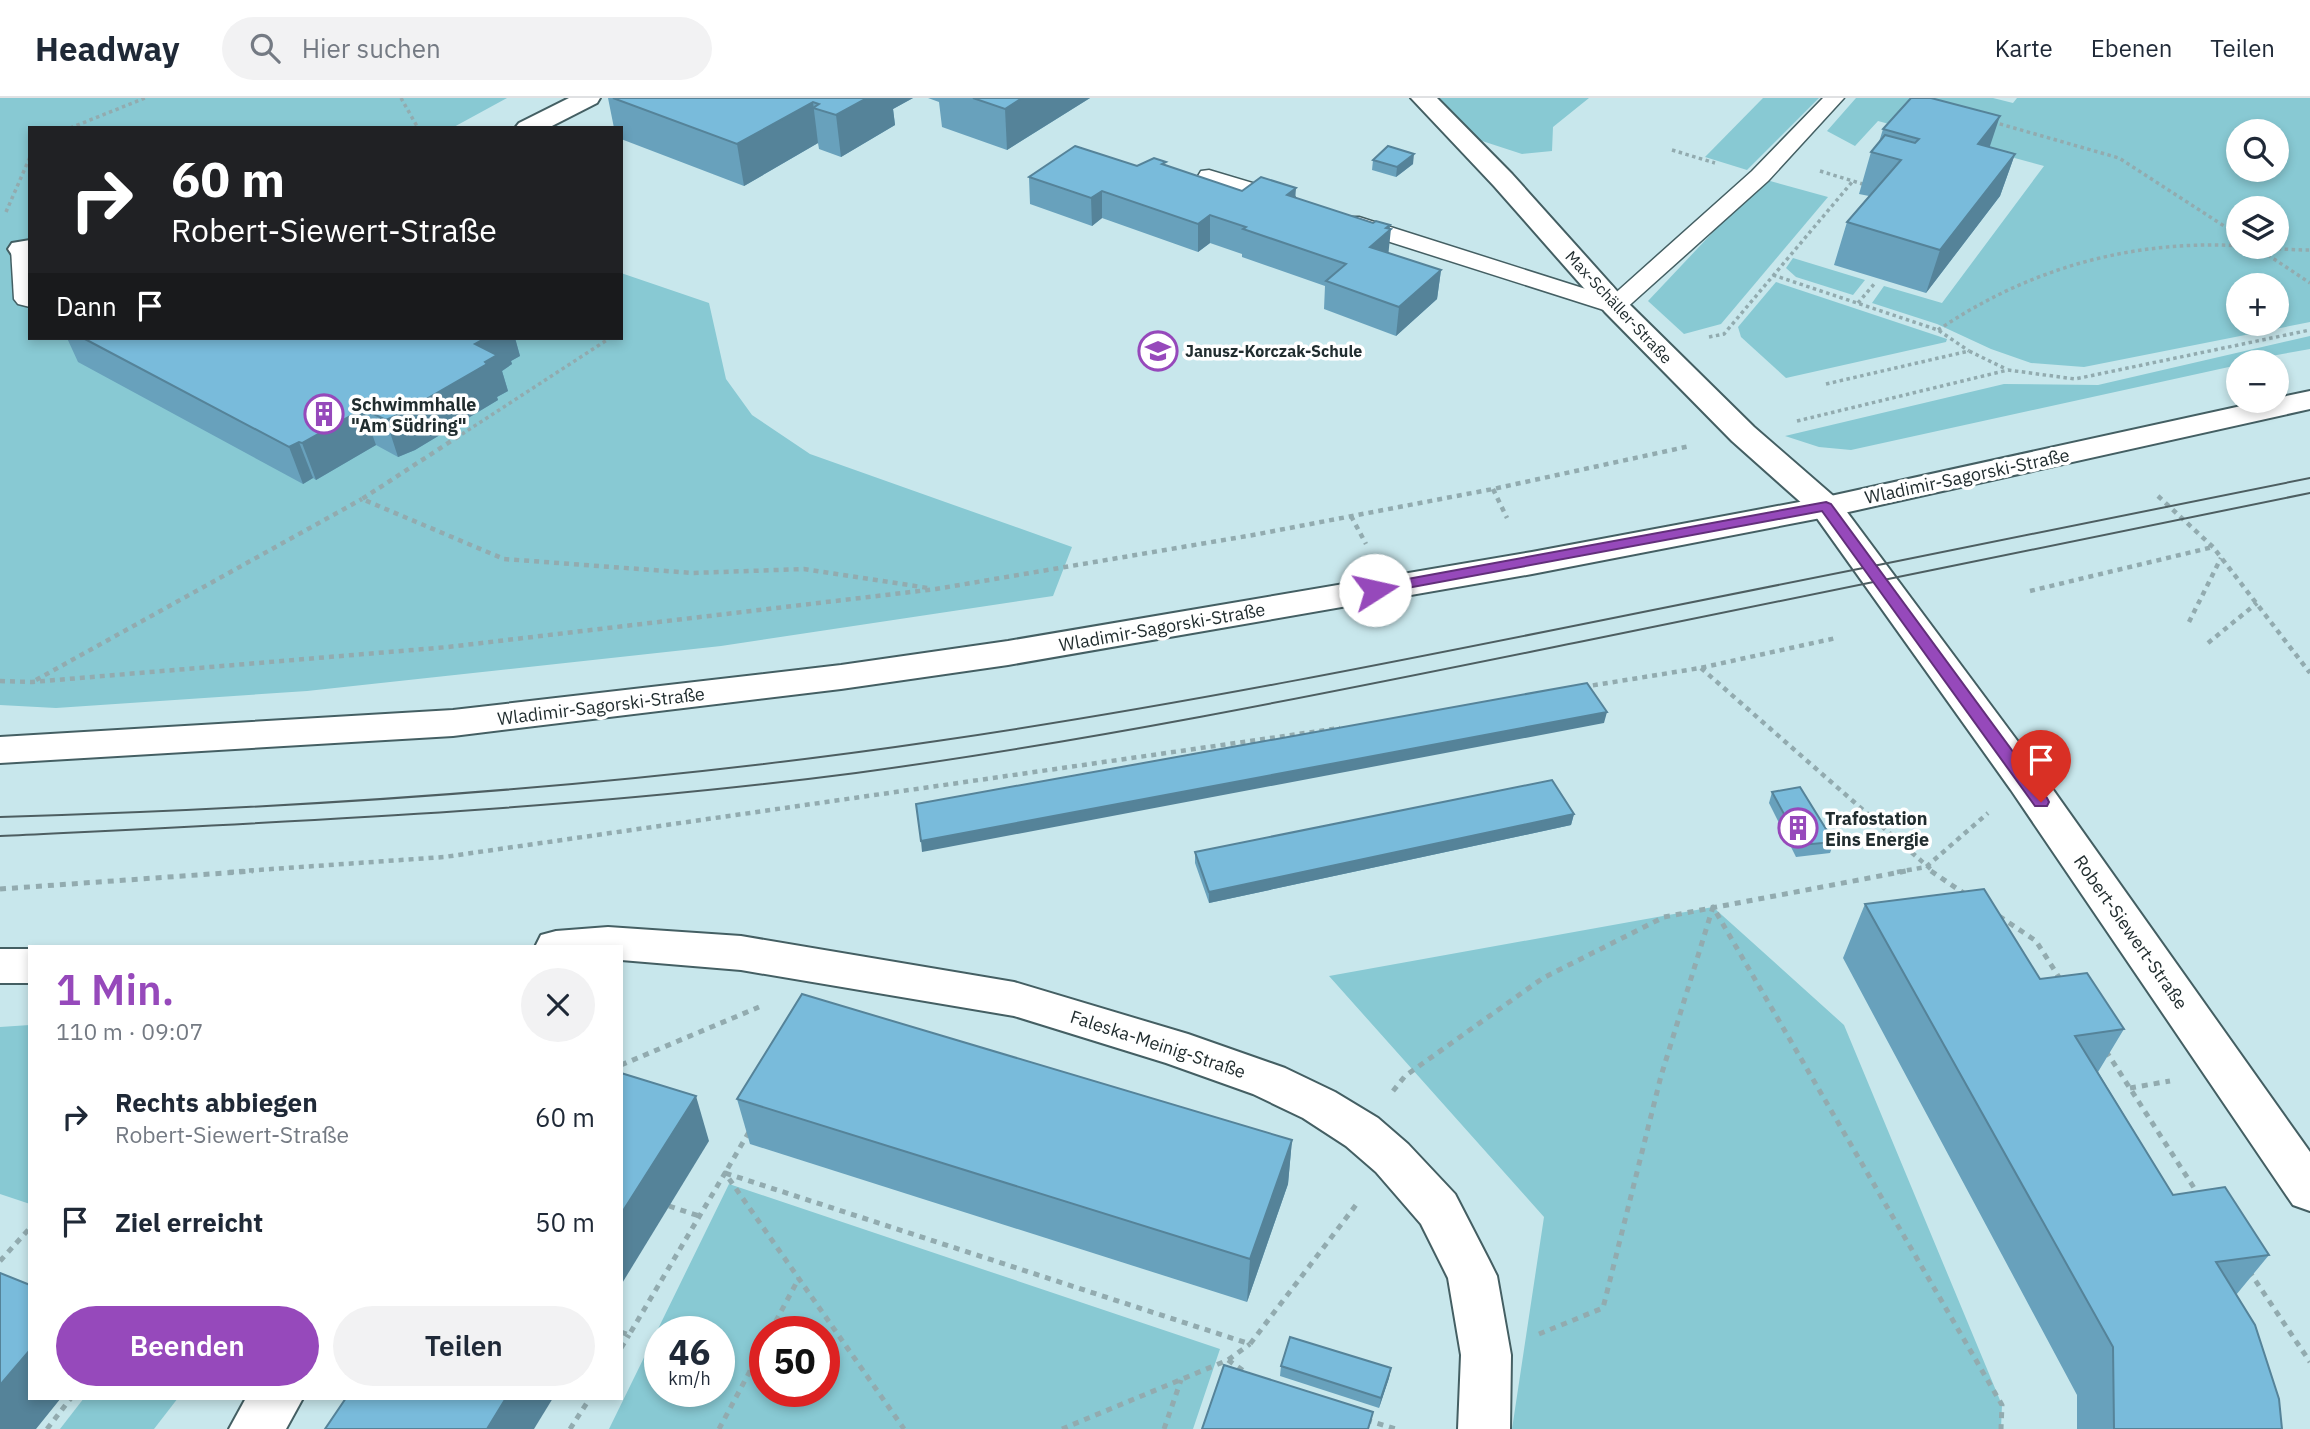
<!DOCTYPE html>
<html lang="de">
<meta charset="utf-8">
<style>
:root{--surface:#fff;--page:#f2f2f3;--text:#1f2937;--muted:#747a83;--line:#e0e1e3;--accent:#9649bb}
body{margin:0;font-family:"IBM Plex Sans",sans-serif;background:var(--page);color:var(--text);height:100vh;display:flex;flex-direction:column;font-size:26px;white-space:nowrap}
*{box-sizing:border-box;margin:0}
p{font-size:23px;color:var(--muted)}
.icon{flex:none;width:38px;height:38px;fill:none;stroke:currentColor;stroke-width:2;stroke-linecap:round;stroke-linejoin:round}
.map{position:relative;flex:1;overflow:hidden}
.panel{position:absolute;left:28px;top:847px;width:595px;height:455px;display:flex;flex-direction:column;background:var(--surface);border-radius:0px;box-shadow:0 4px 10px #0003}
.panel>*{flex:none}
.banner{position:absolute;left:28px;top:28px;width:595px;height:214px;border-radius:0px;box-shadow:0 4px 10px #0003;background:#202124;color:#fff;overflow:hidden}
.buttons{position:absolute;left:2226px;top:21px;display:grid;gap:14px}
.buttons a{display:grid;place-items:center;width:63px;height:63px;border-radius:50%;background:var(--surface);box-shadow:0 4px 10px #0003;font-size:35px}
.speed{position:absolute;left:644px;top:1218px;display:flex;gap:14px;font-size:35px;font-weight:700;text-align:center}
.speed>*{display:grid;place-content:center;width:91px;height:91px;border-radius:50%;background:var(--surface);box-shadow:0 4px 10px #0003;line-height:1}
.speed small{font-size:18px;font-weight:400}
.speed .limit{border:10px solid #d22;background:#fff;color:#111}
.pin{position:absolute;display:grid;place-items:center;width:60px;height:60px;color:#fff;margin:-72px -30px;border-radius:50% 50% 50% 0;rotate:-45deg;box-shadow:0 0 7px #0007}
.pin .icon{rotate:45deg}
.me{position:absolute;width:77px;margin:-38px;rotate:80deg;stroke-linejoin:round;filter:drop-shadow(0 0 5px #0008)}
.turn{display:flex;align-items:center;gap:24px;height:147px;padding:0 28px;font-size:32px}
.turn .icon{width:91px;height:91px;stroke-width:2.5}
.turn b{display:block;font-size:49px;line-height:60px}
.then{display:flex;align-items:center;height:66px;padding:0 28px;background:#0003;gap:14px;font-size:26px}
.round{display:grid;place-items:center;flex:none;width:74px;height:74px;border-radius:37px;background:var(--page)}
.head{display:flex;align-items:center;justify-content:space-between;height:119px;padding:0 28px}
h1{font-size:42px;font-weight:600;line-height:52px;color:var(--accent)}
.primary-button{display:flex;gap:14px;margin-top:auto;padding:14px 28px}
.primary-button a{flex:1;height:80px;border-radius:42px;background:var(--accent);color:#fff;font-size:28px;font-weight:600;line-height:80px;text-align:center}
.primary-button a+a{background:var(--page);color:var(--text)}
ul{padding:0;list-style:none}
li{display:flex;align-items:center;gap:21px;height:105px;padding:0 28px}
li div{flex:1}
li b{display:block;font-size:26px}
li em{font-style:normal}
header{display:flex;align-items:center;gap:42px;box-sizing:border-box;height:98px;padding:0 35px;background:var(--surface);border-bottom:2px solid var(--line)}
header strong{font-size:33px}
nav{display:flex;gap:38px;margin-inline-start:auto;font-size:24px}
.search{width:490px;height:63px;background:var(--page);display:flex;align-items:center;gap:18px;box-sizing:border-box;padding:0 24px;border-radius:38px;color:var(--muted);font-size:26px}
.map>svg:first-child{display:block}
.green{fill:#88c9d3;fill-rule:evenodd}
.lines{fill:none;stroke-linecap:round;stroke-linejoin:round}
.service-casing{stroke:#445f63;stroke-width:3}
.minor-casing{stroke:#445f63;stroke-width:4}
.secondary-casing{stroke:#445f63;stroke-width:4}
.path-far2{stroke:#92abaf;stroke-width:3.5;stroke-dasharray:3.5 3.5;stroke-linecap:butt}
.path-far1{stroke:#92abaf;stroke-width:4.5;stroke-dasharray:5 5;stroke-linecap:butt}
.path{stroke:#92abaf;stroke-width:5;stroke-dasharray:6 6;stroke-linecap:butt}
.service{fill:#fff;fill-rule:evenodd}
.minor{fill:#fff;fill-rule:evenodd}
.secondary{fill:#fff;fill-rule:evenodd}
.tram{stroke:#4d5e61;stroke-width:2}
.wall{fill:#68a1bc}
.shaded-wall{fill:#558399}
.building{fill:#79bbdb;stroke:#558399;stroke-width:2}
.route{fill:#9649bb;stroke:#622f7a;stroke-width:2}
.labels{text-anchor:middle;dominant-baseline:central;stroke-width:7;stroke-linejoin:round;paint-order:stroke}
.far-street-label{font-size:16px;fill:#212d2f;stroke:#fff}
.far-poi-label{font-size:16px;font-weight:bold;fill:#212d2f;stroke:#fff;text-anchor:start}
.poi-label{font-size:18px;font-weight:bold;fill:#212d2f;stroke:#fff;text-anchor:start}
.street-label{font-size:18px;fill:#212d2f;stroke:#fff}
</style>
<header>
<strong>Headway</strong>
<div class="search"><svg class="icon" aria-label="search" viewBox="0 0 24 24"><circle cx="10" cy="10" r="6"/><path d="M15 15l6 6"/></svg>Hier suchen</div>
<nav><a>Karte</a><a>Ebenen</a><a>Teilen</a></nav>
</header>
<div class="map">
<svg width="2310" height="1331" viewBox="0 0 2310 1331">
<rect width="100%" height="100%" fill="#c8e7ec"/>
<g class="green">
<path d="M0,0H507L452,30H30V240H621V175L709,205L726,281L752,317L810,356L1072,449L1053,498L721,548L307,593L56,610L0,607Z"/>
<path d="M1438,0H1589L1553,29L1552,53L1522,56L1476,41Z"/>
<path d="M1763,0H1819L1747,72L1705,59Z"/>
<path d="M1856,0H1993L2013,5L2017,0H2310V224L2084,269L2031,265L1991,251L1937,226L1872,205L1884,188L1942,205L2044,68L1878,23L1855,48L1827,33ZM2238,33H2277V72H2238ZM2238,110H2277V149H2238ZM2238,187H2277V226H2238Z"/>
<path d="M1763,81L1828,99L1721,226L1684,236L1648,203Z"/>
<path d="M1793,160L1865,182L1853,197L1796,179L1786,170Z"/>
<path d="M1776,184L1947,241L1946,244L1786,280L1741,239L1738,229Z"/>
<path d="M2310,238V251L2238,264V267L1851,352L1819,349L1785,338L2004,286L2098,287Z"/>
<path d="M1713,809L1844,927L2002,1307L2001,1331H1512L1544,1119L1329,878Z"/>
<path d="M30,927V1106L0,1096V929Z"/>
<path d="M729,1086L1220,1251L1193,1331H609ZM660,1234H719V1293H660ZM765,1234H824V1293H765Z"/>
<path d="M84,1300H178L154,1331H60Z"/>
</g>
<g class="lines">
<g class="service-casing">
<g id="service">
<path d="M1823,0H1844L1768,83L1623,213H1607L1343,129L1340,124L1343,119H1359L1611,199L1752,73Z"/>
<path d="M1209,72L1293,97L1296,102L1293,107L1285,109L1201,83L1198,78L1201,73Z"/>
<path d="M22,144L30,146V209L18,206L14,201L11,151L14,146Z"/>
</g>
</g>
<g class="minor-casing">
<g id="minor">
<path d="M569,0H600L597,5L548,30H515L519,25Z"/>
<path d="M1411,0H1437L1512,76L1625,202L1754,329L1838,402L2039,672L2310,1054V1113L2293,1107L2011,692L1814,416L1732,343L1605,214L1494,88Z"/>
<path d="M30,142V158L12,157L8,151L12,145Z"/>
<path d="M608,829L741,838L1014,884L1188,936L1285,970L1335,994L1378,1020L1408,1046L1455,1096L1489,1162L1497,1178L1511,1257L1510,1331H1458L1461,1257L1448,1180L1421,1126L1376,1074L1346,1048L1303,1020L1253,996L1166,965L1014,918L741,872L621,862V849H535L541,837L556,833Z"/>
<rect x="0" y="851" width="30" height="34"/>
<path d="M246,1300H303L286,1331H229Z"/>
</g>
</g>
<g class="secondary-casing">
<path id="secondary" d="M2310,293V311L1826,419L1532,476L1008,567L841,591L453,638L0,665V639L453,612L841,567L1008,543L1532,454L1826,399L2264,303H2277V300Z"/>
</g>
<g class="path-far2">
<path d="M401,0L418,30"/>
<path d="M1993,24L2119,60L2238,137"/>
<path d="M70,30L145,0"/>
<path d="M1672,52L1715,65"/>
<path d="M1820,73L1866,87"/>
<path d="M6,114L30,59"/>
<path d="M2262,153L2310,185"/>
<path d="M1773,177L1938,232L1969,253"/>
<path d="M1858,205L1875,185"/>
<path d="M1938,232C2018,178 2106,149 2203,147C2239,146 2274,152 2310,152"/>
<path d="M1709,239L1724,236L1853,83"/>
<path d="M1826,286L1969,253L2006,271"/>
<path d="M1797,323L2008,272L2075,281L2310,232"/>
<path d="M456,340L610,240"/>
</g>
<g class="path-far1">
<path d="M459,338L362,401L504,461L693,475L804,471L928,490"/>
<path d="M1493,391L1507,420"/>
<path d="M2158,398L2213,449L2310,575"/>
<path d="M1351,418L1366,446"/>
<path d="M2030,493L2213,449"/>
<path d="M2189,524L2221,460"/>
<path d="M2208,545L2257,505"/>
<path d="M1701,570L1934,774"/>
<path d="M36,582L362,401"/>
<path d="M0,583L32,584L448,549L936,491L1253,437L1493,391L1690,348"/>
<path d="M1583,589L1700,570L1836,540"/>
<path d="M229,774L444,759L1340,630"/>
<path d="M1897,774L1926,769L1988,715"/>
</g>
<g class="path">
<path d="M1931,773L1965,796"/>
<path d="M0,791L253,773"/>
<path d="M1999,818L2036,843L2062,884"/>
<path d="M2106,953L2198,1096"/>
<path d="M621,967L759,909"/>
<path d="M2130,990L2170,983"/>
<path d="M1393,993L1405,978L1543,880L1664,819L1906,773"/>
<path d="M749,1034L725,1075L1250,1246L1359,1103"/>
<path d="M669,1108L699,1118"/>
<path d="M0,1163L29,1131"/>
<path d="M2249,1173L2310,1264"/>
<path d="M621,1234L629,1237L725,1075L904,1331"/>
<path d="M770,1234L799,1180"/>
<path d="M1539,1236L1603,1210L1661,978L1713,809L2002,1307L2001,1331"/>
<path d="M621,1250L629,1237"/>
<path d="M1228,1262L1248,1276"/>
<path d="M1366,1322L1396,1331"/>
<path d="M47,1331L71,1300"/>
<path d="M570,1331L590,1300"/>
<path d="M719,1331L765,1245"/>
<path d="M1062,1331L1228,1262L1250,1246"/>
<path d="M1164,1331L1181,1282"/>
</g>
<use href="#service" class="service"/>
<use href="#minor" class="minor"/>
<use href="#secondary" class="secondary"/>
<g class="tram">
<path d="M0,719C313,710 626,689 937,643C1177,608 1415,560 1653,512C1872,468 2091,425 2310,380"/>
<path d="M0,738C286,724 572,712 856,675C1100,642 1342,592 1584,543C1826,494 2068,444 2310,395"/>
</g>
</g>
<g class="wall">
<path d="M608,0H913L893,11L895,27L841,59L819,51L818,45L744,88L621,41V30H614Z"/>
<path d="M928,0H1090L1007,52L942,29L939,4Z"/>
<path d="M1883,31L1990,49L2015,56L2000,98L1926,195L1834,167L1847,124L1869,98L1859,96L1871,54L1879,44Z"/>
<path d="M1373,62L1413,66L1396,79L1372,72Z"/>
<path d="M1137,68H1166L1242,93L1295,100L1373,125L1390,127L1388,155L1441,172L1437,201L1396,238L1324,211L1325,188L1242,159V156L1210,145L1198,154L1102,120L1092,128L1030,106L1029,79Z"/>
<path d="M67,240H515L520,258L511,263L512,266L502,273L508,293L497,299L498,302L415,352L398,359L376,347L316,382L313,380L303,386L78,264Z"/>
<path d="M1772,694L1834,744L1830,755L1796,759L1769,705Z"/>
<path d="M1574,716L1571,727L1209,805L1195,765V754Z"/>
<path d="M1865,806L2040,881L2124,931L2098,974L2173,1097L2269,1157L2236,1197L2282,1331H2077V1297L1843,860Z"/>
<path d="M737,1001L1292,1042L1288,1086L1247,1204L750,1046Z"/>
<path d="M1281,1268L1391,1270L1389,1280L1379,1310L1280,1278Z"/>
</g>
<g class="shaded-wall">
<path d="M867,0H913L893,11L895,27L841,59L836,17Z"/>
<path d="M1022,0H1090L1007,52L1005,11Z"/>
<path d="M813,4L818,45L744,88L737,46Z"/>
<path d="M2000,18L1986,60L1978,46Z"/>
<path d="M1414,56L1413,66L1396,79L1397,69Z"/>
<path d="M2015,56L2000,98L1926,195L1940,152Z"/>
<path d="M1296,90L1294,118L1287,97Z"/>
<path d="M1102,93V120L1092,128L1091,100Z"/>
<path d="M1210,117V145L1198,154V126Z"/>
<path d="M1390,127L1389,132L1391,131L1388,159L1370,149Z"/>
<path d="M1441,172L1437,201L1396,238L1399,209Z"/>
<path d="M486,240H515L520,258L511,263L512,266L502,273L508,293L497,299L498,302L415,352L398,359L386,322L475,246Z"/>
<path d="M363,311L376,347L316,382L302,345Z"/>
<path d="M299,344L313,380L303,386L289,349Z"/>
<path d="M1607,614L1604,625L922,754L921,743Z"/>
<path d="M1574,716L1571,727L1209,805V794Z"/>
<path d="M696,998L709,1043L621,1187V1116Z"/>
<path d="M1292,1042L1288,1086L1247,1204L1250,1161Z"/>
<path d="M30,1252V1300H61L36,1331H0V1287Z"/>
<path d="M1391,1270L1389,1280L1379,1310L1381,1300Z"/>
<path d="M506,1300H553L534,1331H487Z"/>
</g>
<g class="building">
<path d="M613,0H867L836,17L813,10L819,6L813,4L737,46Z"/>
<path d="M973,0H1022L1005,11Z"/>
<path d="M1911,0H1931L2000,18L1978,46L2015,56L1940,152L1847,124L1901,62L1871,54L1885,37L1915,45L1919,41L1883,31Z"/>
<path d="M1075,48L1137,68L1154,60L1166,64L1162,66L1242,93L1261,79L1296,90L1287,97L1373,125L1376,123L1390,127L1386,130L1391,131L1370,149L1441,172L1399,209L1326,183L1346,166L1243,131L1246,129L1210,117L1198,126L1102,93L1091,100L1029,79Z"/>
<path d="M1388,48L1414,56L1397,69L1373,62Z"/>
<path d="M83,240H486L475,246L497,257L485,264L487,266L402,315L386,322L363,311L302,345L299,344L289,349Z"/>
<path d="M1587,585L1607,614L921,743L916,706Z"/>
<path d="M1552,682L1574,716L1209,794L1195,754Z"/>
<path d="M1800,689L1834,744L1801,747L1772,694Z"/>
<path d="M1984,791L2040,881L2087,875L2124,931L2075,938L2173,1097L2225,1089L2269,1157L2216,1164L2255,1227L2279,1301L2282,1331H2114L2113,1249L1865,806Z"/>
<path d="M802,896L1292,1042L1250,1161L737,1001Z"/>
<path d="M621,975L696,998L621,1116Z"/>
<path d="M0,1175L30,1187V1252L0,1287Z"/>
<path d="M1290,1239L1391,1270L1381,1300L1281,1268Z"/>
<path d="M1224,1267L1373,1314L1368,1331H1202Z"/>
<path d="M346,1300H506L487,1331H325Z"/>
</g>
<path class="route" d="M1826,404L1831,406L2047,700L2049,704L2047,708H2035L1822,413L1375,496L1367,492L1375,487Z"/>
<defs>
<g id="school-ring" transform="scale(2.0125)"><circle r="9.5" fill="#fff" stroke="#9649bb" stroke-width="1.5"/><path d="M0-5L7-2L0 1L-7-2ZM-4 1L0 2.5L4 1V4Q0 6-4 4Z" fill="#9649bb"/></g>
<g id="building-ring" transform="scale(2.0125)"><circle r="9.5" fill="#fff" stroke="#9649bb" stroke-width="1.5"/><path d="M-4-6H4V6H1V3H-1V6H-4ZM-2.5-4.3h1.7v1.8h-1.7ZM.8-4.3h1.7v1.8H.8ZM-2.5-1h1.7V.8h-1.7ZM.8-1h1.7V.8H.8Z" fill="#9649bb"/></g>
</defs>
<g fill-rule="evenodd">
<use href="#school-ring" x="1158" y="253"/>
<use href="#building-ring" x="324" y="316"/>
<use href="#building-ring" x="1798" y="730"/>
</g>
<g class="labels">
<g class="far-street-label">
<text transform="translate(1619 209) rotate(47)">Max-Schäller-Straße</text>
</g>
<g class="far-poi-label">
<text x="1185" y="253">Janusz-Korczak-Schule</text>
</g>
<g class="poi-label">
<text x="351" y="306">Schwimmhalle<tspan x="351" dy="21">"Am Südring"</tspan></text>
<text x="1825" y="720">Trafostation<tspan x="1825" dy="21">Eins Energie</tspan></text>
</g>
<g class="street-label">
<text transform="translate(1967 378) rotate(-12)">Wladimir-Sagorski-Straße</text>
<text transform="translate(1162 529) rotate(-10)">Wladimir-Sagorski-Straße</text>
<text transform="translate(601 608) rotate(-7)">Wladimir-Sagorski-Straße</text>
<text transform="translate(2131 834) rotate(55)">Robert-Siewert-Straße</text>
<text transform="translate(1158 946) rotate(18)">Faleska-Meinig-Straße</text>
</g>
</g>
</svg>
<div class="buttons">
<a><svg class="icon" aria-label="search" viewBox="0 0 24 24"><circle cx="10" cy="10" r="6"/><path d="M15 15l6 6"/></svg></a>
<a><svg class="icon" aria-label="layers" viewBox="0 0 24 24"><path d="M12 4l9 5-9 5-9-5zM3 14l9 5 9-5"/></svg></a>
<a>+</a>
<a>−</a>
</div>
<div class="speed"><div>46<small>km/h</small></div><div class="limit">50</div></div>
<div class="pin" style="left:2041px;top:704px;background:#d93025"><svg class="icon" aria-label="arrive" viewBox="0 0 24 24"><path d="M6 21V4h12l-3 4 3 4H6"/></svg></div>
<svg class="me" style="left:1375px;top:492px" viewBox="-20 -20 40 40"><circle r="19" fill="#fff"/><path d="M0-13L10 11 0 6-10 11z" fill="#9649bb"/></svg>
<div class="banner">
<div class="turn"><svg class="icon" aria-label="right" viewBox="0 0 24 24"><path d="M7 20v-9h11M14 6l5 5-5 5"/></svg><div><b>60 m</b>Robert-Siewert-Straße</div></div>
<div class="then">Dann<svg class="icon" aria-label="arrive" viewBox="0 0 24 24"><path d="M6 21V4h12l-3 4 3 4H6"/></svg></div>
</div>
<section class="panel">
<div class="head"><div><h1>1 Min.</h1><p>110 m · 09:07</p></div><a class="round"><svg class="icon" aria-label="close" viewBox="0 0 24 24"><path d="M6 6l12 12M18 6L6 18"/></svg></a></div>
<ul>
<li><svg class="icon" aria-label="right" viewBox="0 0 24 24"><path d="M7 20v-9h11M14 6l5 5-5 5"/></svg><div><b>Rechts abbiegen</b><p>Robert-Siewert-Straße</p></div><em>60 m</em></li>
<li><svg class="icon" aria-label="arrive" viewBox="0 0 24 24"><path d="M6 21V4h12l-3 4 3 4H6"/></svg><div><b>Ziel erreicht</b></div><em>50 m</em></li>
</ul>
<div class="primary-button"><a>Beenden</a><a>Teilen</a></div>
</section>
</div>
